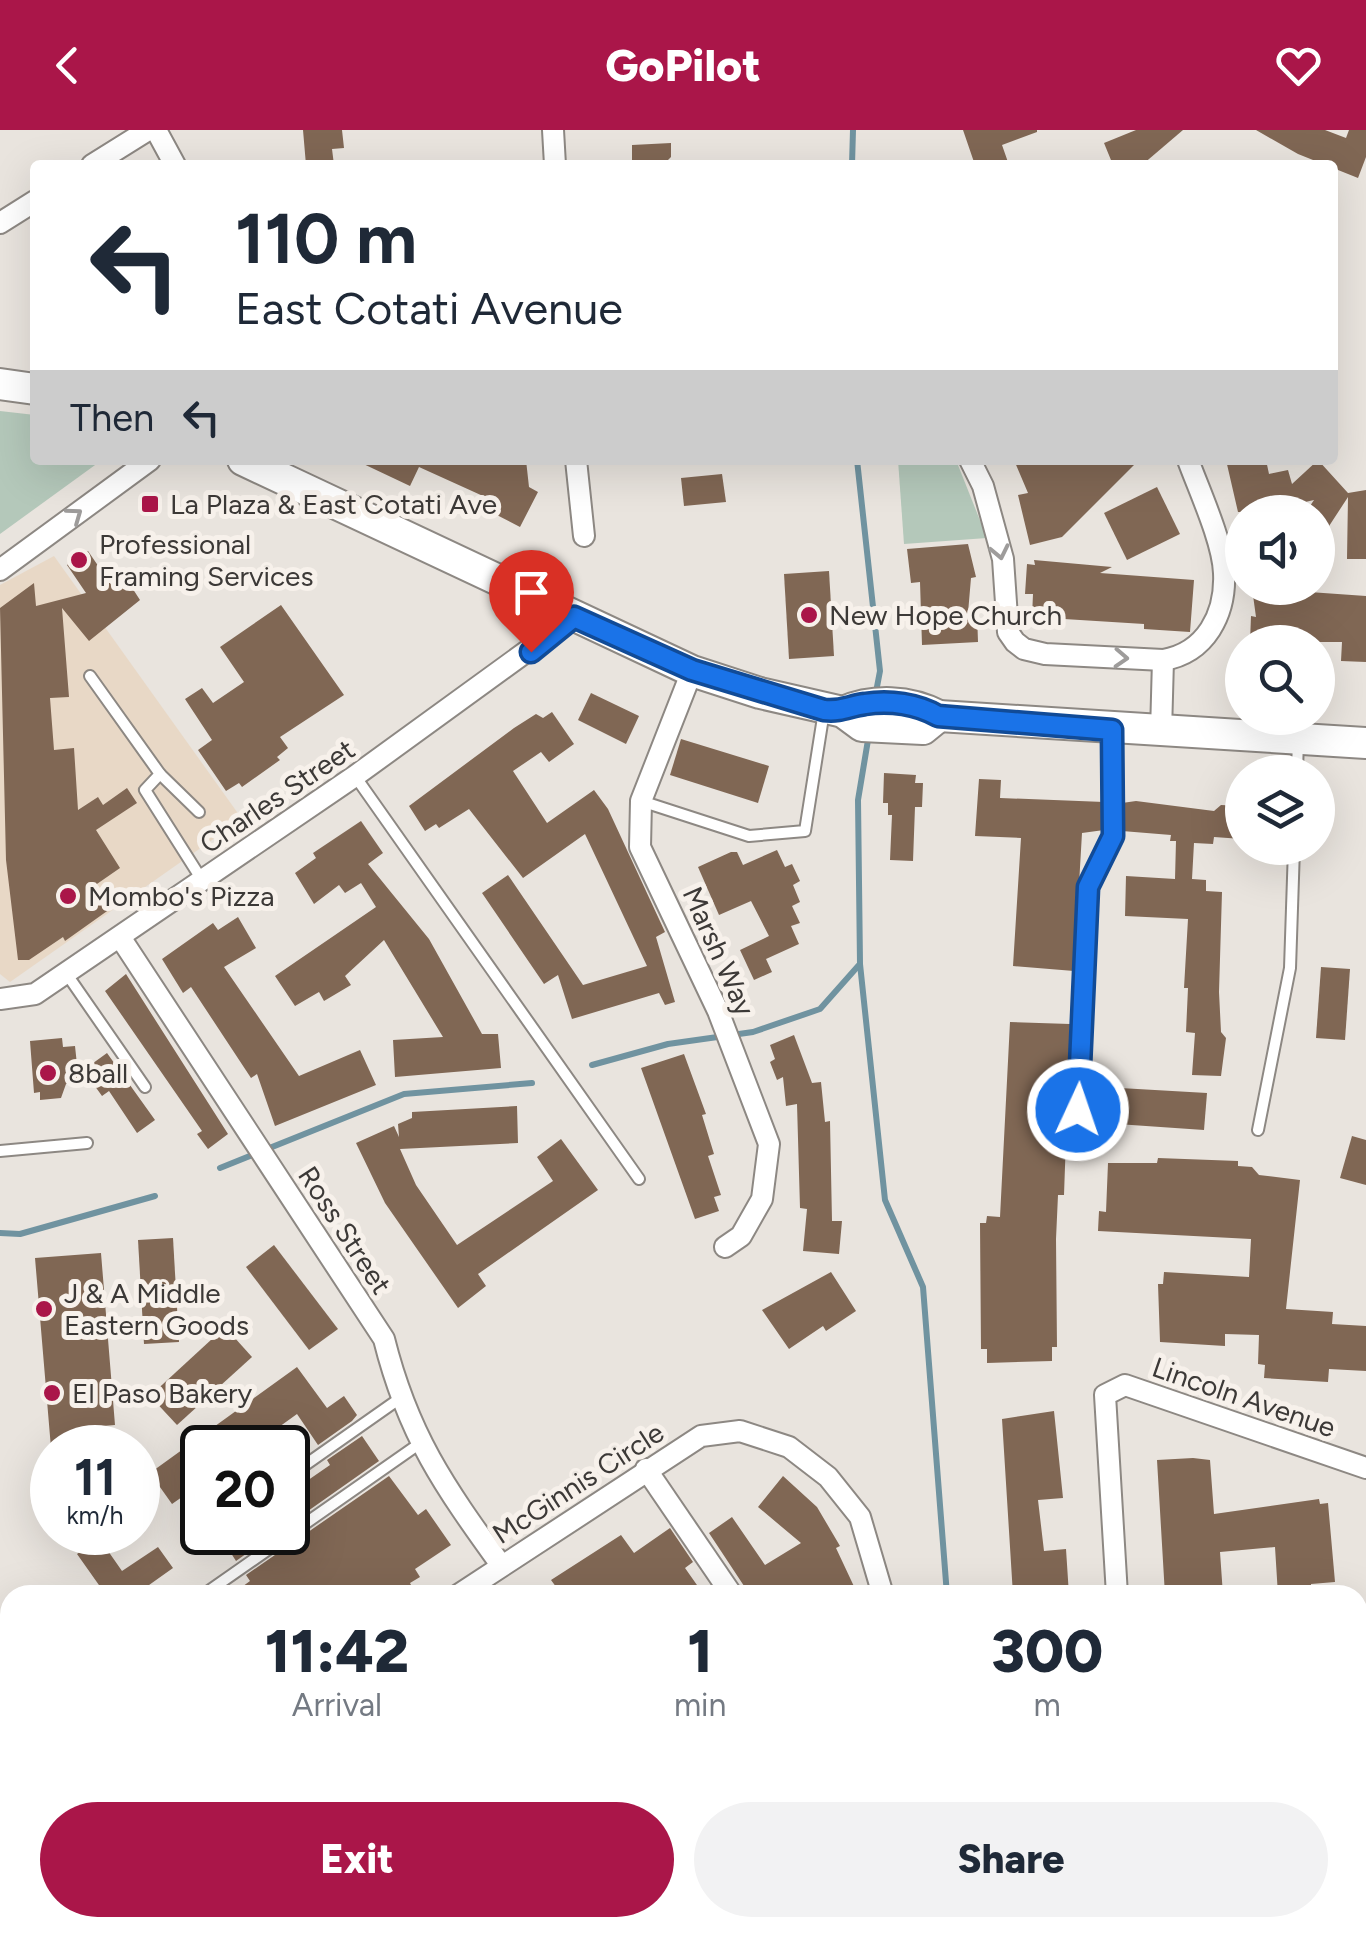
<!DOCTYPE html>
<style>
:root{--surface:#fff;--page:#f2f2f3;--text:#1f2937;--muted:#747a83;--accent:#aa1649}
body{margin:0;font-family:Figtree,sans-serif;background:var(--page);color:var(--text);height:100vh;display:flex;flex-direction:column;font-size:38px;white-space:nowrap}
*{box-sizing:border-box;margin:0}
p{font-size:32px;color:var(--muted)}
.icon{flex:none;width:55px;height:55px;fill:none;stroke:currentColor;stroke-width:2;stroke-linecap:round;stroke-linejoin:round}
.map{position:relative;flex:1;overflow:hidden}
.details{position:absolute;left:0px;top:1455px;width:1368px;height:352px;display:flex;flex-direction:column;background:var(--surface);border-radius:30px 30px 0 0;box-shadow:0 10px 40px #0002}
.details>*{flex:none}
.banner{position:absolute;left:30px;top:30px;width:1308px;height:305px;border-radius:10px;box-shadow:0 10px 40px #0002;background:#fff;color:var(--text);overflow:hidden}
.buttons{position:absolute;left:1225px;top:365px;display:grid;gap:20px}
.buttons a{display:grid;place-items:center;width:110px;height:110px;border-radius:50%;background:var(--surface);box-shadow:0 10px 40px #0002;font-size:50px}
.speed{position:absolute;left:30px;top:1295px;display:flex;gap:20px;font-size:50px;font-weight:700;text-align:center}
.speed>*{display:grid;place-content:center;width:130px;height:130px;border-radius:50%;background:var(--surface);box-shadow:0 10px 40px #0002;line-height:1}
.speed small{font-size:25px;font-weight:400}
.speed .limit{border:5px solid #111;border-radius:15px;background:#fff;color:#111}
.pin{position:absolute;display:grid;place-items:center;width:85px;height:85px;color:#fff;margin:-102px -42px;border-radius:50% 50% 50% 0;rotate:-45deg;box-shadow:0 0 10px #0007}
.pin .icon{rotate:45deg}
.me{position:absolute;width:110px;margin:-55px;rotate:3deg;stroke-linejoin:round;filter:drop-shadow(0 0 8px #0008)}
.turn{display:flex;align-items:center;gap:35px;height:210px;padding:0 40px;font-size:45px}
.turn .icon{width:130px;height:130px;stroke-width:2.5}
.turn b{display:block;font-size:70px;line-height:85px}
.then{display:flex;align-items:center;height:95px;padding:0 40px;background:#0003;gap:20px;font-size:38px}
.eta{display:flex;justify-content:space-evenly;align-items:center;height:170px;text-align:center}
.eta b{font-size:60px;font-weight:800;line-height:70px}
.button{display:flex;gap:20px;margin-top:auto;padding:20px 40px}
.button a{flex:1;height:115px;border-radius:60px;background:var(--accent);color:#fff;font-size:40px;font-weight:800;line-height:115px;text-align:center}
.button a+a{background:var(--page);color:var(--text)}
header{display:flex;justify-content:space-between;align-items:center;height:130px;padding:0 40px;background:var(--accent);color:#fff;font-size:45px;font-weight:800}
.map>svg:first-child{display:block}
.commercial{fill:#e8d8c6}
.green{fill:#b4c8ba}
.lines{fill:none;stroke-linecap:round;stroke-linejoin:round}
.stream{stroke:#7093a0;stroke-width:6}
.building{fill:#806754}
.service-casing{stroke:#8d8883;stroke-width:14}
.minor-casing{stroke:#8d8883;stroke-width:24}
.secondary-casing{stroke:#8d8883;stroke-width:34}
.service{stroke:#fff;stroke-width:10}
.minor{stroke:#fff;stroke-width:20}
.secondary{stroke:#fff;stroke-width:30}
.oneway{stroke:#9e9c9b}
.route-casing{stroke:#114b97;stroke-width:25}
.route{stroke:#1a73e8;stroke-width:18}
.poi-dot{fill:#aa1649;stroke:#f7f1eb;stroke-width:4}
.labels{text-anchor:middle;dominant-baseline:central;stroke-width:10;stroke-linejoin:round;paint-order:stroke}
.poi-label{font-size:28px;fill:#3c3937;stroke:#f7f1eb;text-anchor:start}
.street-label{font-size:28px;fill:#3c3937;stroke:#f7f1eb}
</style>
<header><svg class="icon" aria-label="back" viewBox="0 0 24 24"><path d="M15 5l-7 7 7 7"/></svg>GoPilot<svg class="icon" aria-label="heart" viewBox="0 0 24 24"><path d="M12 20l-8-8c-3-5 5-10 8-4 3-6 11-1 8 4z"/></svg></header>
<div class="map">
<svg width="1366" height="1806" viewBox="0 0 1366 1806">
<rect width="100%" height="100%" fill="#e9e4de"/>
<path class="commercial" d="M54,426L242,689L10,852L0,844V455Z"/>
<g class="green">
<path d="M0,281L35,285V330H102L0,404Z"/>
<path d="M898,330H956L987,408L904,414Z"/>
<path d="M10,1643V1798H181L184,1806H4Z"/>
</g>
<g class="lines">
<g class="stream">
<path d="M852,35L853,0"/>
<path d="M857,330L880,541L876,562"/>
<path d="M869,604L858,670L860,834L885,1070L923,1157L947,1465"/>
<path d="M592,935L668,914L753,902L820,879L859,835"/>
<path d="M220,1038L404,964L532,953"/>
<path d="M0,1103L20,1104L155,1066"/>
<path d="M973,1798L974,1806"/>
</g>
</g>
<g class="building">
<path d="M303,0H342L344,18L332,19L334,35H306Z"/>
<path d="M963,0H1037V2L1002,15L1009,35H975Z"/>
<path d="M1136,0H1183L1142,35H1113L1104,13Z"/>
<path d="M1256,0H1325L1346,8L1349,0H1366V27L1358,48L1298,24Z"/>
<path d="M671,13V27L663,35H632V15Z"/>
<path d="M355,330H526L529,357L538,362L520,397L489,381L494,371L419,337L410,356Z"/>
<path d="M1014,330H1139L1062,407L1030,415L1018,365L1028,363Z"/>
<path d="M1226,330H1266L1269,344L1288,340L1292,354L1318,330L1348,363L1366,360V429H1347L1348,367L1318,413V382H1306L1314,370L1262,382H1238Z"/>
<path d="M722,344L726,372L684,376L681,348Z"/>
<path d="M1157,357L1180,404L1127,430L1104,383Z"/>
<path d="M968,414L976,447L971,448L968,483H977L978,512L922,515L920,452L911,453L907,419Z"/>
<path d="M88,421L114,459L127,450L140,470L89,511L62,478L69,567L50,568L54,620L74,618L78,680L98,667L103,675L127,658L137,673L96,700L120,738L94,756L110,779L65,811L63,807L29,830H18L6,730L0,478L34,453L36,476L86,463L67,435Z"/>
<path d="M1034,430L1112,437L1100,443L1194,450L1190,502L1144,499V494L1032,487L1033,464H1025L1027,434L1035,435Z"/>
<path d="M829,441L834,526L789,529L784,444Z"/>
<path d="M1252,458L1366,466V532L1341,531L1342,512H1250L1251,486L1256,487Z"/>
<path d="M281,475L344,565L280,607L288,618L277,627L280,630L242,657L239,653L226,661L198,620L212,610L185,569L202,558L213,573L244,552L220,517Z"/>
<path d="M591,563L639,586L626,614L578,590Z"/>
<path d="M552,582L574,614L549,632L541,622L513,641L547,693L594,660L608,679L665,802L656,807L675,872L665,875L659,863L572,889L558,845L544,854L482,763L508,745L583,855L647,836L585,704L523,748L469,679L439,698L436,694L425,701L409,676L514,598L536,584L543,588Z"/>
<path d="M681,609L769,636L758,673L670,645Z"/>
<path d="M884,643L916,645L915,653H923L922,677H915L913,731L890,730L892,685H888V673H883Z"/>
<path d="M979,649L1001,650L1000,668L1104,672V700L1082,703L1074,841L1013,836L1021,708L975,706Z"/>
<path d="M1136,671L1214,681L1221,675L1242,676V709L1214,707L1213,714L1194,713L1192,749L1206,750V761L1222,762L1219,862L1221,902L1226,908L1221,946L1192,945L1195,903L1186,902L1188,858H1184L1188,789L1125,786L1126,746L1175,749L1176,711H1170L1171,705L1122,701V673Z"/>
<path d="M361,691L383,723L368,734L429,809L482,904H498L501,938L395,947L393,910L443,907L384,810L345,846L351,855L324,871L319,862L295,876L275,846L376,777L361,753L345,763L339,755L314,774L295,743L316,728L313,723Z"/>
<path d="M777,720L785,737L792,734L800,751L793,755L800,772L792,776L800,793L791,796L799,814L766,829L772,842L754,850L740,820L769,806L751,771L719,785L698,737L731,722H737L743,735Z"/>
<path d="M238,787L256,818L224,837L299,946L360,920L376,955L275,996L257,944L251,948L191,857L183,863L162,829L213,793L218,800Z"/>
<path d="M1321,837L1350,839L1345,910L1316,908Z"/>
<path d="M126,844L228,1004L208,1019L197,1004L202,1001L105,861Z"/>
<path d="M1010,892L1070,894L1064,1065H1058L1056,1109L1057,1217H1052V1231L987,1233V1219H981L980,1093H986L987,1086L1000,1087Z"/>
<path d="M794,905L812,953L821,952L825,992L830,991L832,1091H842L839,1124L803,1121L807,1079L800,1078L797,974L786,976L783,947L777,950L770,932L775,929L770,915Z"/>
<path d="M62,908L63,917L75,916L78,944L107,923L155,990L137,1003L109,961L102,966L92,952L66,954L61,968L40,970V962L34,963L30,911Z"/>
<path d="M684,924L706,984L702,985L714,1024L708,1026L721,1065L714,1067L719,1081L695,1089L641,938Z"/>
<path d="M1120,958L1207,963L1204,1000L1117,994Z"/>
<path d="M517,976L518,1013L400,1019L416,1055L457,1115L553,1051L537,1027L561,1009L598,1060L478,1144L486,1156L458,1178L385,1073L356,1013L394,996L399,1007L398,994L412,988V982Z"/>
<path d="M1352,1006L1366,1010V1055L1340,1048Z"/>
<path d="M1158,1028L1238,1031V1036L1252,1037L1259,1045L1300,1050L1286,1179L1333,1182L1332,1194L1366,1196V1241L1329,1239L1328,1252L1264,1248L1265,1235L1258,1234L1259,1205L1225,1204V1216L1160,1212L1158,1154H1163L1164,1142L1249,1147L1251,1109L1098,1101L1099,1081L1106,1082L1108,1033H1157Z"/>
<path d="M173,1108L179,1212L144,1214L138,1110Z"/>
<path d="M274,1115L338,1199L309,1220L246,1137Z"/>
<path d="M101,1123L115,1295L90,1297L92,1318H51L35,1128Z"/>
<path d="M831,1142L856,1181L826,1201L823,1196L789,1219L762,1180Z"/>
<path d="M225,1197L252,1227L177,1295L150,1266Z"/>
<path d="M297,1237L327,1278L344,1266L357,1285L352,1291L318,1315L297,1284L250,1318H202V1353L172,1374L150,1343Z"/>
<path d="M1054,1281L1063,1368L1038,1370L1044,1421L1066,1419L1069,1465H1013L1002,1289Z"/>
<path d="M362,1306L379,1331L288,1395V1364L330,1335L327,1330Z"/>
<path d="M1193,1328L1210,1330L1214,1384L1319,1369L1320,1374L1328,1373L1335,1452L1311,1454V1465H1278L1275,1417L1220,1422L1223,1465H1165L1157,1330Z"/>
<path d="M389,1346L418,1385L426,1379L451,1415L415,1439L420,1447L410,1453L412,1457L399,1465H231L250,1451L246,1445Z"/>
<path d="M783,1346L817,1377L840,1416L836,1418L858,1465H750L709,1403L732,1387L765,1435L801,1413L758,1377Z"/>
<path d="M670,1398L693,1432L685,1438L704,1465H562L551,1450L621,1405L634,1423Z"/>
<path d="M231,1402H277L236,1431L222,1409Z"/>
<path d="M99,1408L122,1441L158,1417L173,1438L135,1465H106L77,1424Z"/>
</g>
<g class="lines">
<g class="service-casing">
<g id="service">
<path d="M90,546L160,644L145,660L202,750"/>
<path d="M1297,642L1298,610"/>
<path d="M160,644L199,682"/>
<path d="M355,646L639,1049"/>
<path d="M641,671L749,706L805,701L824,581"/>
<path d="M66,843L145,957"/>
<path d="M1258,1000L1290,838L1294,718"/>
<path d="M1077,1017L1088,757L1113,706V600"/>
<path d="M0,1021L87,1013"/>
<path d="M288,1347L399,1269"/>
<path d="M203,1465L419,1314"/>
</g>
</g>
<g class="minor-casing">
<g id="minor">
<path d="M156,0L175,35"/>
<path d="M553,0L555,35"/>
<path d="M92,35L148,0"/>
<path d="M0,93L35,71"/>
<path d="M576,330L584,406"/>
<path d="M970,330L983,356L1003,429L1008,502L1015,512L1024,519L1045,524L1163,530C1206,523 1226,484 1224,443C1223,412 1199,360 1188,330"/>
<path d="M0,440L150,330"/>
<path d="M692,541L641,671L640,717L718,881L769,1014L762,1069L741,1106L725,1117"/>
<path d="M1161,602L1163,530"/>
<path d="M120,807L384,1209C408,1305 444,1356 501,1435"/>
<path d="M0,869L35,864L355,646L574,487"/>
<path d="M646,1339L732,1465"/>
<path d="M458,1465L701,1306L740,1301L789,1317L828,1347L860,1387L883,1465"/>
<path d="M1117,1465L1105,1265L1125,1255L1366,1338"/>
<path d="M0,1596L10,1597"/>
<path d="M304,1798L307,1806"/>
<path d="M1142,1798L1143,1806"/>
<path d="M483,1806L495,1798"/>
</g>
</g>
<g class="secondary-casing">
<g id="secondary">
<path d="M0,254L35,259"/>
<path d="M243,330L692,541L760,563L843,582L862,596L923,599L939,586"/>
<path d="M843,582C873,569 909,570 939,586L1366,613"/>
</g>
</g>
<use href="#service" class="service"/>
<use href="#minor" class="minor"/>
<use href="#secondary" class="secondary"/>
</g>
<defs><path id="oneway-chevron" d="M-2-3.5L2.5 0L-2 3.5" fill="none" stroke-width="1.6" stroke-linecap="round" stroke-linejoin="round" transform="scale(2.5)"/></defs>
<g class="oneway">
<use href="#oneway-chevron" transform="translate(75 385) rotate(-36)"/>
<use href="#oneway-chevron" transform="translate(1000 422) rotate(78)"/>
<use href="#oneway-chevron" transform="translate(1121 528) rotate(3)"/>
</g>
<g class="lines">
<g class="route-casing">
<path id="route" d="M531,522L574,487L692,540L824,580C842,582 849,576 865,574C890,570 917,574 938,586L1112,600L1113,706L1088,757L1078,980"/>
</g>
<use href="#route" class="route"/>
</g>
<g class="poi-dot">
<rect x="140" y="364" width="20" height="20" rx="5"/>
<circle cx="79" cy="430" r="10"/>
<circle cx="809" cy="485" r="10"/>
<circle cx="68" cy="766" r="10"/>
<circle cx="48" cy="943" r="10"/>
<circle cx="44" cy="1179" r="10"/>
<circle cx="52" cy="1263" r="10"/>
</g>
<g class="labels">
<g class="poi-label">
<text x="170" y="374">La Plaza &amp; East Cotati Ave</text>
<text x="99" y="414">Professional<tspan x="99" dy="32">Framing Services</tspan></text>
<text x="829" y="485">New Hope Church</text>
<text x="88" y="766">Mombo's Pizza</text>
<text x="68" y="943">8ball</text>
<text x="64" y="1163">J &amp; A Middle<tspan x="64" dy="32">Eastern Goods</tspan></text>
<text x="72" y="1263">El Paso Bakery</text>
</g>
<g class="street-label">
<text transform="translate(277 666) rotate(-34)">Charles Street</text>
<text transform="translate(719 821) rotate(66)">Marsh Way</text>
<text transform="translate(345 1100) rotate(57)">Ross Street</text>
<text transform="translate(1244 1267) rotate(19)">Lincoln Avenue</text>
<text transform="translate(578 1353) rotate(-33)">McGinnis Circle</text>
</g>
</g>
</svg>
<div class="buttons">
<a><svg class="icon" aria-label="sound" viewBox="0 0 24 24"><path d="M4 9h4l5-4v14l-5-4H4zM17 9q2 3 0 6"/></svg></a>
<a><svg class="icon" aria-label="search" viewBox="0 0 24 24"><circle cx="10" cy="10" r="6"/><path d="M15 15l6 6"/></svg></a>
<a><svg class="icon" aria-label="layers" viewBox="0 0 24 24"><path d="M12 4l9 5-9 5-9-5zM3 14l9 5 9-5"/></svg></a>
</div>
<div class="speed"><div>11<small>km/h</small></div><div class="limit">20</div></div>
<div class="pin" style="left:531px;top:522px;background:#d93025"><svg class="icon" aria-label="arrive" viewBox="0 0 24 24"><path d="M6 21V4h12l-3 4 3 4H6"/></svg></div>
<svg class="me" style="left:1078px;top:980px" viewBox="-20 -20 40 40"><circle r="17" fill="#1a73e8" stroke="#fff" stroke-width="3"/><path d="M0-11L8 9 0 5-8 9z" fill="#fff"/></svg>
<div class="banner">
<div class="turn"><svg class="icon" aria-label="left" viewBox="0 0 24 24"><path d="M17 20v-9H6M10 6l-5 5 5 5"/></svg><div><b>110 m</b>East Cotati Avenue</div></div>
<div class="then">Then<svg class="icon" aria-label="left" viewBox="0 0 24 24"><path d="M17 20v-9H6M10 6l-5 5 5 5"/></svg></div>
</div>
<section class="details">
<div class="eta">
<div><b>11:42</b><p>Arrival</p></div>
<div><b>1</b><p>min</p></div>
<div><b>300</b><p>m</p></div>
</div>
<div class="button"><a>Exit</a><a>Share</a></div>
</section>
</div>
